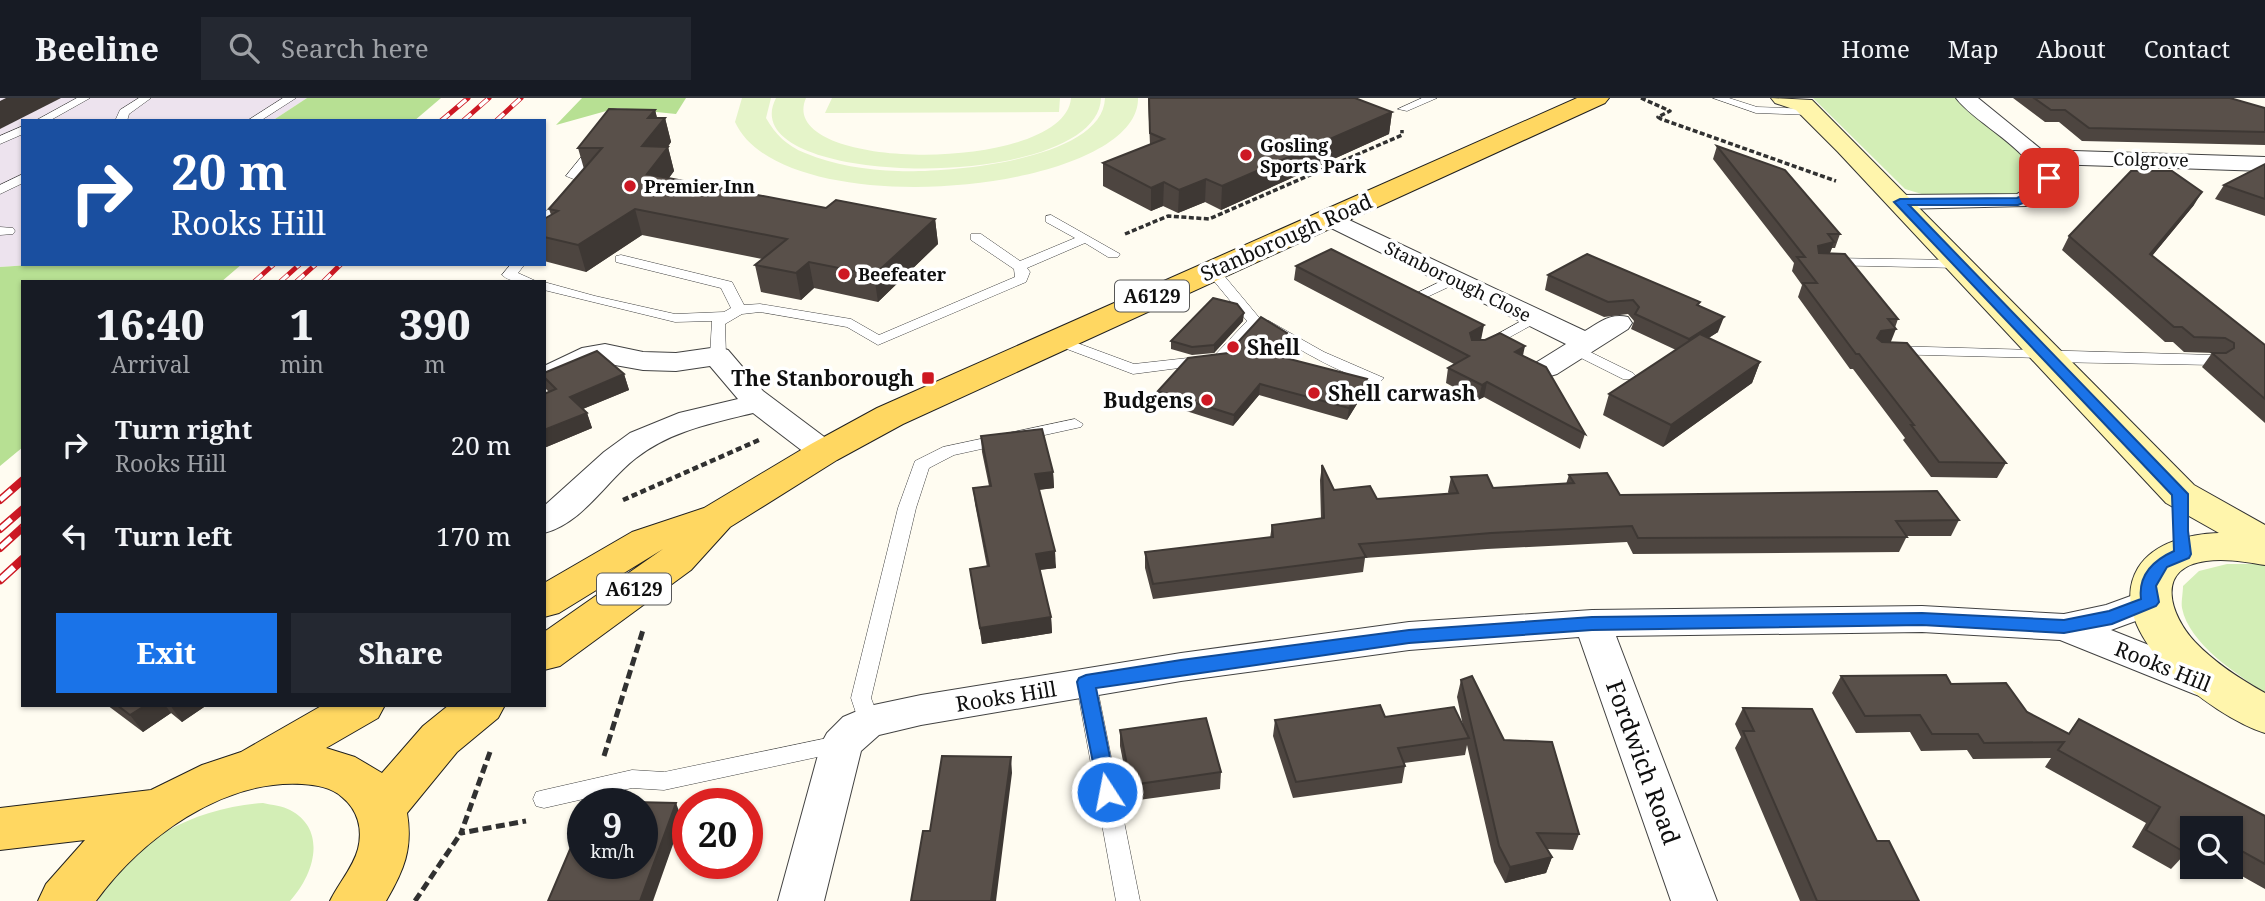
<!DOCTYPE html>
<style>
:root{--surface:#171b24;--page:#242831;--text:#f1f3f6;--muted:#9ea1a6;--line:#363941;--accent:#1a73e8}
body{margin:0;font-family:"Noto Serif",serif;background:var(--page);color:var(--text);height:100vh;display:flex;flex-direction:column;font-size:26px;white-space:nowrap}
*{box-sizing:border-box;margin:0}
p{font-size:23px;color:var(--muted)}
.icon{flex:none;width:38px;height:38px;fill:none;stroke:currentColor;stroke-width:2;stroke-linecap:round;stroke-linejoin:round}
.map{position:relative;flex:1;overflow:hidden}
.details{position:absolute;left:21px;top:182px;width:525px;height:427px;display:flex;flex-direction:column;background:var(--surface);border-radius:0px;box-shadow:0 2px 5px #0004}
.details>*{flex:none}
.banner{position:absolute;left:21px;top:21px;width:525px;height:147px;border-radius:0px;box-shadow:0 2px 5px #0004;background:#1a4fa0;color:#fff;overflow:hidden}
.buttons{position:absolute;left:2180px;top:718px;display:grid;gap:14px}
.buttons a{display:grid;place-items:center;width:63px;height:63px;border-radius:0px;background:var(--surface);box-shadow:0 2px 5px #0004;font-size:35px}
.speed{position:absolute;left:567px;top:690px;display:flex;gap:14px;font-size:35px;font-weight:700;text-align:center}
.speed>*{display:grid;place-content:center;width:91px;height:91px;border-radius:50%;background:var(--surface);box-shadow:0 2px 5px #0004;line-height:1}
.speed small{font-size:18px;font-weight:400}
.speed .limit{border:10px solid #d22;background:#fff;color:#111}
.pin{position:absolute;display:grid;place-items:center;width:60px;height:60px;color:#fff;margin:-30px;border-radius:14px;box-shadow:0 4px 10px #0006}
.me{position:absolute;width:77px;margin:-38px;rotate:349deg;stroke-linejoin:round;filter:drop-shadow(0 0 5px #0008)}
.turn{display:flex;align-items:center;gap:24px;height:147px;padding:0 35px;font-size:32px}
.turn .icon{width:91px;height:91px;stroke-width:2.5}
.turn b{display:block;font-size:49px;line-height:60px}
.eta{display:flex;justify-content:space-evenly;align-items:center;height:119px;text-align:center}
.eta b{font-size:42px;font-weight:800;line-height:49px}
.cta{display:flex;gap:14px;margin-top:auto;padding:14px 35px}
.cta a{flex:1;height:80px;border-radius:0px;background:var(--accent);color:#fff;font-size:28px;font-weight:800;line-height:80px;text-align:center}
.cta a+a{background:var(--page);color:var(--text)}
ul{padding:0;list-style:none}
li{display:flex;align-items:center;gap:21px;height:91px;padding:0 35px}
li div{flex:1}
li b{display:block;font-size:26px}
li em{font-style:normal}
header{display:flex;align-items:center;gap:42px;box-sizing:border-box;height:98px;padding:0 35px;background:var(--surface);border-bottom:2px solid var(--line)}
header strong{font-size:33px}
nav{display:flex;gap:38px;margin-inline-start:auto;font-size:24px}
.search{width:490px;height:63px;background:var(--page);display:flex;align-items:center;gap:18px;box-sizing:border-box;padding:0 24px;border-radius:0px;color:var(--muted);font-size:26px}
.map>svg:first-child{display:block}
.industrial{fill:#ede3ee}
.green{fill:#d3eeb6}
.forest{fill:#b7e093}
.pitch{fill:#e5f4c9}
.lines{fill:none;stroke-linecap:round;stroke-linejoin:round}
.lane-casing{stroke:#424242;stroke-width:1}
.street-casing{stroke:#424242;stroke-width:2}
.secondary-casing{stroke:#313131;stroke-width:2}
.primary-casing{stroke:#202020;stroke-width:2}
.path-far2{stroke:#313131;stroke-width:3.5;stroke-dasharray:5 2.5;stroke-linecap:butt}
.path-far1{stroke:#313131;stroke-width:4.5;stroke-dasharray:6 3.5;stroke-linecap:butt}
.path{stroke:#313131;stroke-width:5;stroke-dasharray:9 4.5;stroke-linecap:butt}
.lane{fill:#fff;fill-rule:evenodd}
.street{fill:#fff;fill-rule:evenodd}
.secondary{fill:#fff5ac;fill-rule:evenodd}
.primary{fill:#ffd761;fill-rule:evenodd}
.rail-far2-casing{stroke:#cd1823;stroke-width:5}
.rail-far1-casing{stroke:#cd1823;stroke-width:8}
.rail-casing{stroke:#cd1823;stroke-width:9}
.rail-far2{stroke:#fff;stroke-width:3.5;stroke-dasharray:11;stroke-linecap:butt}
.rail-far1{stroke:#fff;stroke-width:5;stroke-dasharray:15;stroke-linecap:butt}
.rail{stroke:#fff;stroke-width:6;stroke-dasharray:19;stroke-linecap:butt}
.wall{fill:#4d4540}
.shaded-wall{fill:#3e3834}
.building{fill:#59504a;stroke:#3e3834;stroke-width:2}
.route{fill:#1a73e8;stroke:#114b97;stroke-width:2}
.poi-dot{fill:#cd1823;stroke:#fff;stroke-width:2.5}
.labels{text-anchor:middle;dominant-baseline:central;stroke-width:7;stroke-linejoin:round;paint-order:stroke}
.far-poi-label{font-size:18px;font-weight:bold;fill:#0f0f0f;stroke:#fff;text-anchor:start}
.far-street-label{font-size:18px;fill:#0f0f0f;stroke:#fff}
.shield{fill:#fff;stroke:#575757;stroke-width:2}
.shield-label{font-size:19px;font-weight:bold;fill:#0f0f0f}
.street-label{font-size:21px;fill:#0f0f0f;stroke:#fff}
.poi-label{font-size:21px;font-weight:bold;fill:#0f0f0f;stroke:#fff;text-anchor:start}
.near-street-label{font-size:24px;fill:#0f0f0f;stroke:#fff}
</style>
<header>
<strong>Beeline</strong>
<div class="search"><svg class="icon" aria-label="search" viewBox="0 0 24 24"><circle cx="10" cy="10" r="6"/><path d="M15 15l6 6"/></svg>Search here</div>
<nav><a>Home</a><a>Map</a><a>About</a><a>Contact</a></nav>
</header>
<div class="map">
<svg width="2265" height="803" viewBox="0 0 2265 803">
<rect width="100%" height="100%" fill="#fffcf1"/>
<path class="industrial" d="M0,0H307L272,23H23V166H44L0,169Z"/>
<g class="green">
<path d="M1813,0H1957L2020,54L2036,73L2032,88L2013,97H1925L1905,91Z"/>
<path d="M2227,466H2265V595C2237,576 2189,546 2182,510C2181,504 2183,495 2183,488L2199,473Z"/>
<path d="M263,705C272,707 283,708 290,712C328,732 314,777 290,803H98C128,742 199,709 263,705Z"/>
</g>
<g class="forest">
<path d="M307,0H441L414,23H272Z"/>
<path d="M582,0H686L676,16L617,10L556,27Z"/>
<path d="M44,166H242L221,184H23V349L0,368V169Z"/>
</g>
<g class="pitch">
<path d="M742,0H771L766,20C775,36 787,48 805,55C834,67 866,72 898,73C945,75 1103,63 1105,0H1138C1140,95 783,130 735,24Z"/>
<path d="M776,0H806C773,75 1065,76 1071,0H1101C1098,96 728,92 776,0Z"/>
<path d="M832,0H1060L1059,14L825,15Z"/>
</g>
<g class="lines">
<g class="lane-casing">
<g id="lane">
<path d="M77,0H90L49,23H35Z"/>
<path d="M139,0H151L129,16L127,23H115L120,12Z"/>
<path d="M283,0H296L260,23H247Z"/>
<path d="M1422,0H1437L1407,13L1398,11Z"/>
<path d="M1713,0H1729L1757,9L1812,11L1818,14L1812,17L1756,15Z"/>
<path d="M23,28V36L0,46V38Z"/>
<path d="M592,46L602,48L580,76L591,80L549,126L544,127V115L576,82L566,78Z"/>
<path d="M23,76V85L0,96V87Z"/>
<path d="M1051,117L1120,156L1118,159H1108L1085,145L1027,170L1030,174L1026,184L878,247L847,229L760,214L742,216L725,226L726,258L718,263L710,258L712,223L675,224L544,192V184L595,198L675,216L724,214L731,210L721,190L616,164V158L621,157L732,184L744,207L760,206L851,221L879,237L1015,179L1014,171L971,142V136H981L1020,163L1075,140L1046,124V118Z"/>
<path d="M0,129L13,130L15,133L13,136L0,137Z"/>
<path d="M1828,160L1959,162L1966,166L1959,170L1823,167L1821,164Z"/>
<path d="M511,166H525L518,175L538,184C525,184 512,186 502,177Z"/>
<path d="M1211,167L1216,168L1262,223L1225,264L1133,276L1051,245L1049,242L1051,239H1061L1134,266L1215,257L1247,223L1204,171Z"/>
<path d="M1454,177L1461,181L1459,184L1425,200L1420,201L1413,197Z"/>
<path d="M1534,216L1541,220L1539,223L1490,250H1480L1478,247Z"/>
<path d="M1269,223L1324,254L1384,280L1381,283C1359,289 1285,243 1264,230L1262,227L1264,224Z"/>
<path d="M1576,247L1633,275L1636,278L1633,281H1623L1571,255L1568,252L1571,249Z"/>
<path d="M1891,248L2215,257L2223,262L2215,267L2049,264L2042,260L1886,256L1883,253L1886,250Z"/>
<path d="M1075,321L1083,326L1081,329L954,357L929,370L916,410L871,600L880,624L877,630L869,632L861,630L851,600L898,410L915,363L943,349Z"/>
<path d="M1086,576L1093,579L1096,584L1140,803H1116L1076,584L1079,579Z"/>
<path d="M842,637L850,640L853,646L850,652L664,692L632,690L544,710L536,708L533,701L536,694L544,692L632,672L664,674Z"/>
</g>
</g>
<g class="street-casing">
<g id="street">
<path d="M1956,0H1978L2042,52L2265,59V73L2051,66L2061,81L2060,88L2040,104L2026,108L1900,111L1892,109L1888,104L1892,99L1900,97L2017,96L2037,85C2036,54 1974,25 1956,0Z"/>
<path d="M1330,113L1585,233C1600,224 1610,215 1628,219L1632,225L1628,231L1557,276L1547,279L1537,276L1532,270L1537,264L1566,246L1321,125L1318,120L1321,115Z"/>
<path d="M605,246L643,254L676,255L718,249L728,252L763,293L835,347L840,354L835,361L824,364L813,361L753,315C713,325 670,333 636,360C606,383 583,425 544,435V408L604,354L630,335L679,315L738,301L710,268L676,273L643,272L598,264L544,288V268L582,250Z"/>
<path d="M2150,491L2163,495L2168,504L2163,513L2111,532L2222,576L2228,586L2222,596L2208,601L2194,596L2060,542L1922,534L1616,538L1717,803H1671L1579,539L1409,552L1181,583L921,627L879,637L861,653L824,803H778L821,646L827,635L843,619L869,608L921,597L1181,555L1409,524L1592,512L1922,508L2064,516L2106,507Z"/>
</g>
</g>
<g class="secondary-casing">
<path id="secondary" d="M1771,0L1812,2L2194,387L2265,427V467C2246,464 2225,460 2206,463C2154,470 2170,517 2195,544C2215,565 2240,581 2265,595V635C2212,618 2100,534 2138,470C2154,444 2190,436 2219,435L2166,405L1838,54L1796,12L1775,5Z"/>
</g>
<g class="primary-casing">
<g id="primary">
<path d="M1577,0H1609L1605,5L903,326L837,362L730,429L691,472L560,568L544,572V534L663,451L559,515L544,519V485L632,434L704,410L811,346L877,310Z"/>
<path d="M323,607H385L378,620L326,650L355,659L382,675L423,628L449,607H505L498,620L457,654L407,715C413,751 404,772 386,803H330C338,786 353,770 358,751C363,731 358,712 342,699C331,689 316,687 302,686C222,681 141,741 96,803H38L46,786L85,742L0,752V710L151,692L202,667L241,654Z"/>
</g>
</g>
<g class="path-far2">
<path d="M1641,0L1670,13L1658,19L1661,21L1836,83"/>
<path d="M1125,136L1168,118L1209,121L1402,37V32"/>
</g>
<path class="path-far1" d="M623,402L759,342"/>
<g class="path">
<path d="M490,654L461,735L526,723"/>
<path d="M604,658L643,532"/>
<path d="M415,803L461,735"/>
</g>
<use href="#lane" class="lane"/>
<use href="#street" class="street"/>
<use href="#secondary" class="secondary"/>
<use href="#primary" class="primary"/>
<g class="rail-far2-casing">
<g id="rail-far2">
<path d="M441,23L468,0"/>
<path d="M463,23L489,0"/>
<path d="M496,23L521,0"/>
<path d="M254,184L274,166"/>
<path d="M280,184L300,166"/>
<path d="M296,184L316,166"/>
<path d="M323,184L341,166"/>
</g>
</g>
<g class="rail-far1-casing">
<g id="rail-far1">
<path d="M0,402L23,382"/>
<path d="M0,431L23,411"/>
<path d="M0,450L23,429"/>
</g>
</g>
<g class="rail-casing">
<path id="rail" d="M0,482L23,461"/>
</g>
<use href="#rail-far2" class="rail-far2"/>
<use href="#rail-far1" class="rail-far1"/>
<use href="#rail" class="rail"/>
</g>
<g class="wall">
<path d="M1148,0H1355L1392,14L1389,36L1221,112L1205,104L1178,115L1163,108L1151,113L1103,88V65L1150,47Z"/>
<path d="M2013,0H2230L2265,10V47L2082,43L2059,24H2045Z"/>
<path d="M655,12L657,20H665L671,44L668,49L674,73L669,80L826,110L935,121L938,146L878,204L814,190L801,202L761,194L755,167L762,161L642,137L586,174L544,163V121L551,117L549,111L584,71L578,50Z"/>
<path d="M1717,48L1840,136L1835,150H1832L1830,155L1898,221L1890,244L2006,365L1997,380L1931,379L1903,342L1905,340L1853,271H1850L1798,199L1802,187L1792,173L1794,165L1713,61Z"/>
<path d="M2265,66V118L2215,101L2224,87Z"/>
<path d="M2194,107L2152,158L2265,247V325L2202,269L2212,255H2215L2184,254L2173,244H2165L2062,152L2069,138Z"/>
<path d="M1296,168L1481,242H1480L1523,258L1585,336L1580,351L1484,299L1478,302L1446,285L1448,270L1454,266L1294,182Z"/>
<path d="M1548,177L1699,208L1718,234L1708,240L1760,264L1752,285L1663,349L1603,317L1609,296L1676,252L1631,231L1634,223L1628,216L1604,219L1545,192Z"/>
<path d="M1243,223L1214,255L1192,257L1171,251V243Z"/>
<path d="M1287,235L1286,246L1277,258L1365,293L1347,322L1259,297L1233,328L1158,304V293L1228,255Z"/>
<path d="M544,275L624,276L629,292L583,311L587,315L592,330L544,350V296L549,294L546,291L544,285Z"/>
<path d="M981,338L1053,374L1054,390L1039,392L1056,470L1040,472L1051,519L1052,535L982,546L970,471L987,469L975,406L973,390L989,388L982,354Z"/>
<path d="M1322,367L1334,392L1377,401L1449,396L1448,394L1451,379L1493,390L1566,386L1569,377L1620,397L1959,422L1951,438H1907L1899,454L1633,456L1627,444L1487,451L1365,460L1363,474L1153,501L1145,470V454L1270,440L1272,427L1321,421L1320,382Z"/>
<path d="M1841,578L1951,586L2027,614L2068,636L2079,621L2265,718V791L2224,768H2231V730H2193V751L2189,749L2186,755L2171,771L2132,749L2146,725L2045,669L2051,660L1973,661L1967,652L1921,653L1910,634L1856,635L1832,595Z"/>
<path d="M1461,582L1504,642L1579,736L1573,752L1547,751L1552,759L1546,775L1505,785L1494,764L1467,647L1465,657L1404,665L1405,668L1402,685L1293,700L1273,638L1275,622L1385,619L1463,628L1457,599Z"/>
<path d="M107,607H207L182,624L171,615L143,634Z"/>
<path d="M1743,610L1877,743L1919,803H1800L1735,650L1741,639L1735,626Z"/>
<path d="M1120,632L1221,674L1220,691L1131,703L1120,648Z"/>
</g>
<g class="shaded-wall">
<path d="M6,0H61L0,31V3Z"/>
<path d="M655,12L659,28L665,20L671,44L649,72L642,48L648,20Z"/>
<path d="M1392,14L1389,36L1221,112L1222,88Z"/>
<path d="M668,49L674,73L653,101L647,76Z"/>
<path d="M1206,81L1205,104L1178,115L1179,92Z"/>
<path d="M1164,84L1163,108L1151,113V90Z"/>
<path d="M2202,94L2194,107L2142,170L2150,156Z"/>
<path d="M635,111L642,137L586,174L578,147Z"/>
<path d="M935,121L938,146L878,204L874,177Z"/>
<path d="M1834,144L1829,157L1813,162L1818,148Z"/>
<path d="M809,164L814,190L801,202L796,175Z"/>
<path d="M1244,215L1243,223L1214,255V247Z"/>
<path d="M1724,219L1718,234L1684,256L1689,241Z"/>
<path d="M1484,227L1481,242L1467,250L1470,235Z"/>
<path d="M1896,231L1890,246L1874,248L1881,233Z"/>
<path d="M1287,235L1286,246L1269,267L1270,256Z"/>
<path d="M1525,248L1522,262L1515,254Z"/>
<path d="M1760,264L1752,285L1663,349L1671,327Z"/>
<path d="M624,276L629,292L575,314L570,299Z"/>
<path d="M1367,281L1365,293L1347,322L1349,310Z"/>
<path d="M1487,284L1484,299L1478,302L1482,287Z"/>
<path d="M1260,286L1259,297L1233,328L1234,317Z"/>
<path d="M587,315L592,330L544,350V332Z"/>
<path d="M1053,374L1054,390L1036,392L1035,376Z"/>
<path d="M1055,453L1056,470L1037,472L1036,456Z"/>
<path d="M1051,519L1052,535L982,546L980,530Z"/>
<path d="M146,607H165L171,615L143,634L130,617Z"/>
<path d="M170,607H207L182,624Z"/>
<path d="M1011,659L1012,675L996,803H991Z"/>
<path d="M676,705L682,721L653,803H640Z"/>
<path d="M1552,759L1546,775L1505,785L1510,769Z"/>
</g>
<g class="building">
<path d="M1149,0H1355L1392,14L1222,88L1206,81L1179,92L1164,84L1151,90L1103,65L1164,41L1150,35Z"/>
<path d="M2034,0H2230L2265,10V34L2089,30L2065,12H2051Z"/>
<path d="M609,11L655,12L648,20H665L642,48L668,49L647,76L826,110L836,102L935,121L874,177L809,164L796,175L755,167L787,141L635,111L578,147L544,139V121L558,113L549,111L602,50H578Z"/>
<path d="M1717,48L1785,72L1840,136H1828L1834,144L1818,148L1819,155L1845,156L1898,221H1888L1896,231L1881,233L1877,240L1882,244L1907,245L2006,365L1939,364L1911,327H1914L1859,256H1856L1803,185H1817L1797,159H1805Z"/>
<path d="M2265,66V101L2224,87Z"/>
<path d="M2131,73H2172L2202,94L2150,156L2265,247V301L2212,255H2226L2234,250V245L2225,240L2194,239L2182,229H2174L2069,138Z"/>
<path d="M1331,151L1484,227L1470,235L1472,242H1485L1500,235L1525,248L1515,254L1546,269L1585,336L1487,284L1482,287L1448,270L1469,258L1296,168Z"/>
<path d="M1587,156L1700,204L1697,207L1724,219L1689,241L1635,216L1639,209L1633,202L1608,204L1548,177Z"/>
<path d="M1213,200L1237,206L1244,215L1214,247L1192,249L1171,243Z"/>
<path d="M1261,219L1287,235L1270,256L1367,281L1349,310L1260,286L1234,317L1158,293L1188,260L1228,255Z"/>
<path d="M1700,236L1760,264L1671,327L1609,296Z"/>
<path d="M597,253L624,276L570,299L587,315L544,332V296L556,291L544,279V275Z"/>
<path d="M1042,331L1053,374L1035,376L1055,453L1036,456L1051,519L980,530L970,471L989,468L973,390L991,388L981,338Z"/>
<path d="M1322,367L1334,392L1370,388L1377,401L1458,395L1451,379L1487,377L1493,390L1574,385L1569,377L1607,375L1620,397L1937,393L1959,422L1896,423L1907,439L1638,440L1632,428L1491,435L1359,446L1366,459L1153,486L1145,454L1273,439L1272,427L1324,420Z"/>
<path d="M1946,577L1951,586L2006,585L2027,614L2069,636L2079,621L2265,718V766L2231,747V730H2193V743L2186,755L2146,732L2160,709L2058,652L2064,644L1984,645L1978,636H1932L1920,617L1865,618L1841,578Z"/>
<path d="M1472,578L1504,642L1552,644L1579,736L1537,735L1552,759L1510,769L1499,748L1461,582Z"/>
<path d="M117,607H146L130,617Z"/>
<path d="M1380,607L1385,619L1454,609L1469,640L1398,650L1405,668L1296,684L1275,622Z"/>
<path d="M1743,610L1812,611L1877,743H1889L1919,803H1817L1743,633H1754Z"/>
<path d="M1206,620L1221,674L1131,687L1120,632Z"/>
<path d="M942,658L1011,659L991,803H911L923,733H930Z"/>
<path d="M590,703L676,705L640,803H548L583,721V765H642V705H590Z"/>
</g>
<path class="route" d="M2049,77L2054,80L2046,96L2018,107H1909L2188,396V433L2191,456L2189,460L2167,469L2156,488L2159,504L2156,508L2112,526L2064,535L1922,527L1592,532L1409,545L1096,590L1117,694L1114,700L1107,702L1100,700L1077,584L1079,580L1086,577L1181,562L1409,532L1592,519L1922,515L2064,522L2109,513L2141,501C2138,477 2154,462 2174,453L2172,397L1894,104L1900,101L2017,100L2038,91L2045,78Z"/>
<g class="poi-dot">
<circle cx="1246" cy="57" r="7"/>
<circle cx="630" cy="88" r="7"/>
<circle cx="844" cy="176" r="7"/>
<circle cx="1233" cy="249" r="7"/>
<rect x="921" y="273" width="14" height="14" rx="3.5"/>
<circle cx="1314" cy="295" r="7"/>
<circle cx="1207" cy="302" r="7"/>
</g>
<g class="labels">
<g class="far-poi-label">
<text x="1260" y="47">Gosling<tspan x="1260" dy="21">Sports Park</tspan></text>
<text x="644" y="88">Premier Inn</text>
<text x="858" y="176">Beefeater</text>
</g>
<g class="far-street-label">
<text transform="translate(2151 61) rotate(1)">Colgrove</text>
<text transform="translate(1458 183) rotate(26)">Stanborough Close</text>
</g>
<g class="shield">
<rect x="1115" y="182.5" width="74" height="31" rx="5"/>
<rect x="597" y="475.5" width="74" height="31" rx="5"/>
</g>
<g class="shield-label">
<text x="1152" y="198">A6129</text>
<text x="634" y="491">A6129</text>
</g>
<g class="street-label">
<text transform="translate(1286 139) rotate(-24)">Stanborough Road</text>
<text transform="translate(2163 568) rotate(22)">Rooks Hill</text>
<text transform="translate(1006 598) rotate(-9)">Rooks Hill</text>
</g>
<g class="poi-label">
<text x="1247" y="249">Shell</text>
<text x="914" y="280" text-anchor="end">The Stanborough</text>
<text x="1328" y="295">Shell carwash</text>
<text x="1193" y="302" text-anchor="end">Budgens</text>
</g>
<g class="near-street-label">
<text transform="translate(1644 664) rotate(70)">Fordwich Road</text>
</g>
</g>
</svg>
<div class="buttons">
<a><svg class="icon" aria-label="search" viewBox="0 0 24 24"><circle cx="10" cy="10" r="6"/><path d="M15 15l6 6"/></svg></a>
</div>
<div class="speed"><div>9<small>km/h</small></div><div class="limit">20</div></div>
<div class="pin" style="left:2049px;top:80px;background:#d93025"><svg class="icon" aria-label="arrive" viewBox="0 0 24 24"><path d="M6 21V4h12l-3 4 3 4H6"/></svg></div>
<svg class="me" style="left:1107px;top:694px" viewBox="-20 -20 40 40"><circle r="17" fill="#1a73e8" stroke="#fff" stroke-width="3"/><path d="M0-11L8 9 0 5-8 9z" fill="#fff"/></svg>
<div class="banner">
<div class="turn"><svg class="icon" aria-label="right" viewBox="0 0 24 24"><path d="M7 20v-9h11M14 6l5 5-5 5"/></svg><div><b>20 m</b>Rooks Hill</div></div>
</div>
<section class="details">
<div class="eta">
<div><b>16:40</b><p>Arrival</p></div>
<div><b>1</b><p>min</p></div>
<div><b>390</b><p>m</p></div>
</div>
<ul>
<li><svg class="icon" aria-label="right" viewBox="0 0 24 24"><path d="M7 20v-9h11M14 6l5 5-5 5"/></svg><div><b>Turn right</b><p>Rooks Hill</p></div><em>20 m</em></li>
<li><svg class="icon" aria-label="left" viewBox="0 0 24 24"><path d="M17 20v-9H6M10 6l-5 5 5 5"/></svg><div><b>Turn left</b></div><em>170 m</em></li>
</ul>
<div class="cta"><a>Exit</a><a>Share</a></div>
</section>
</div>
